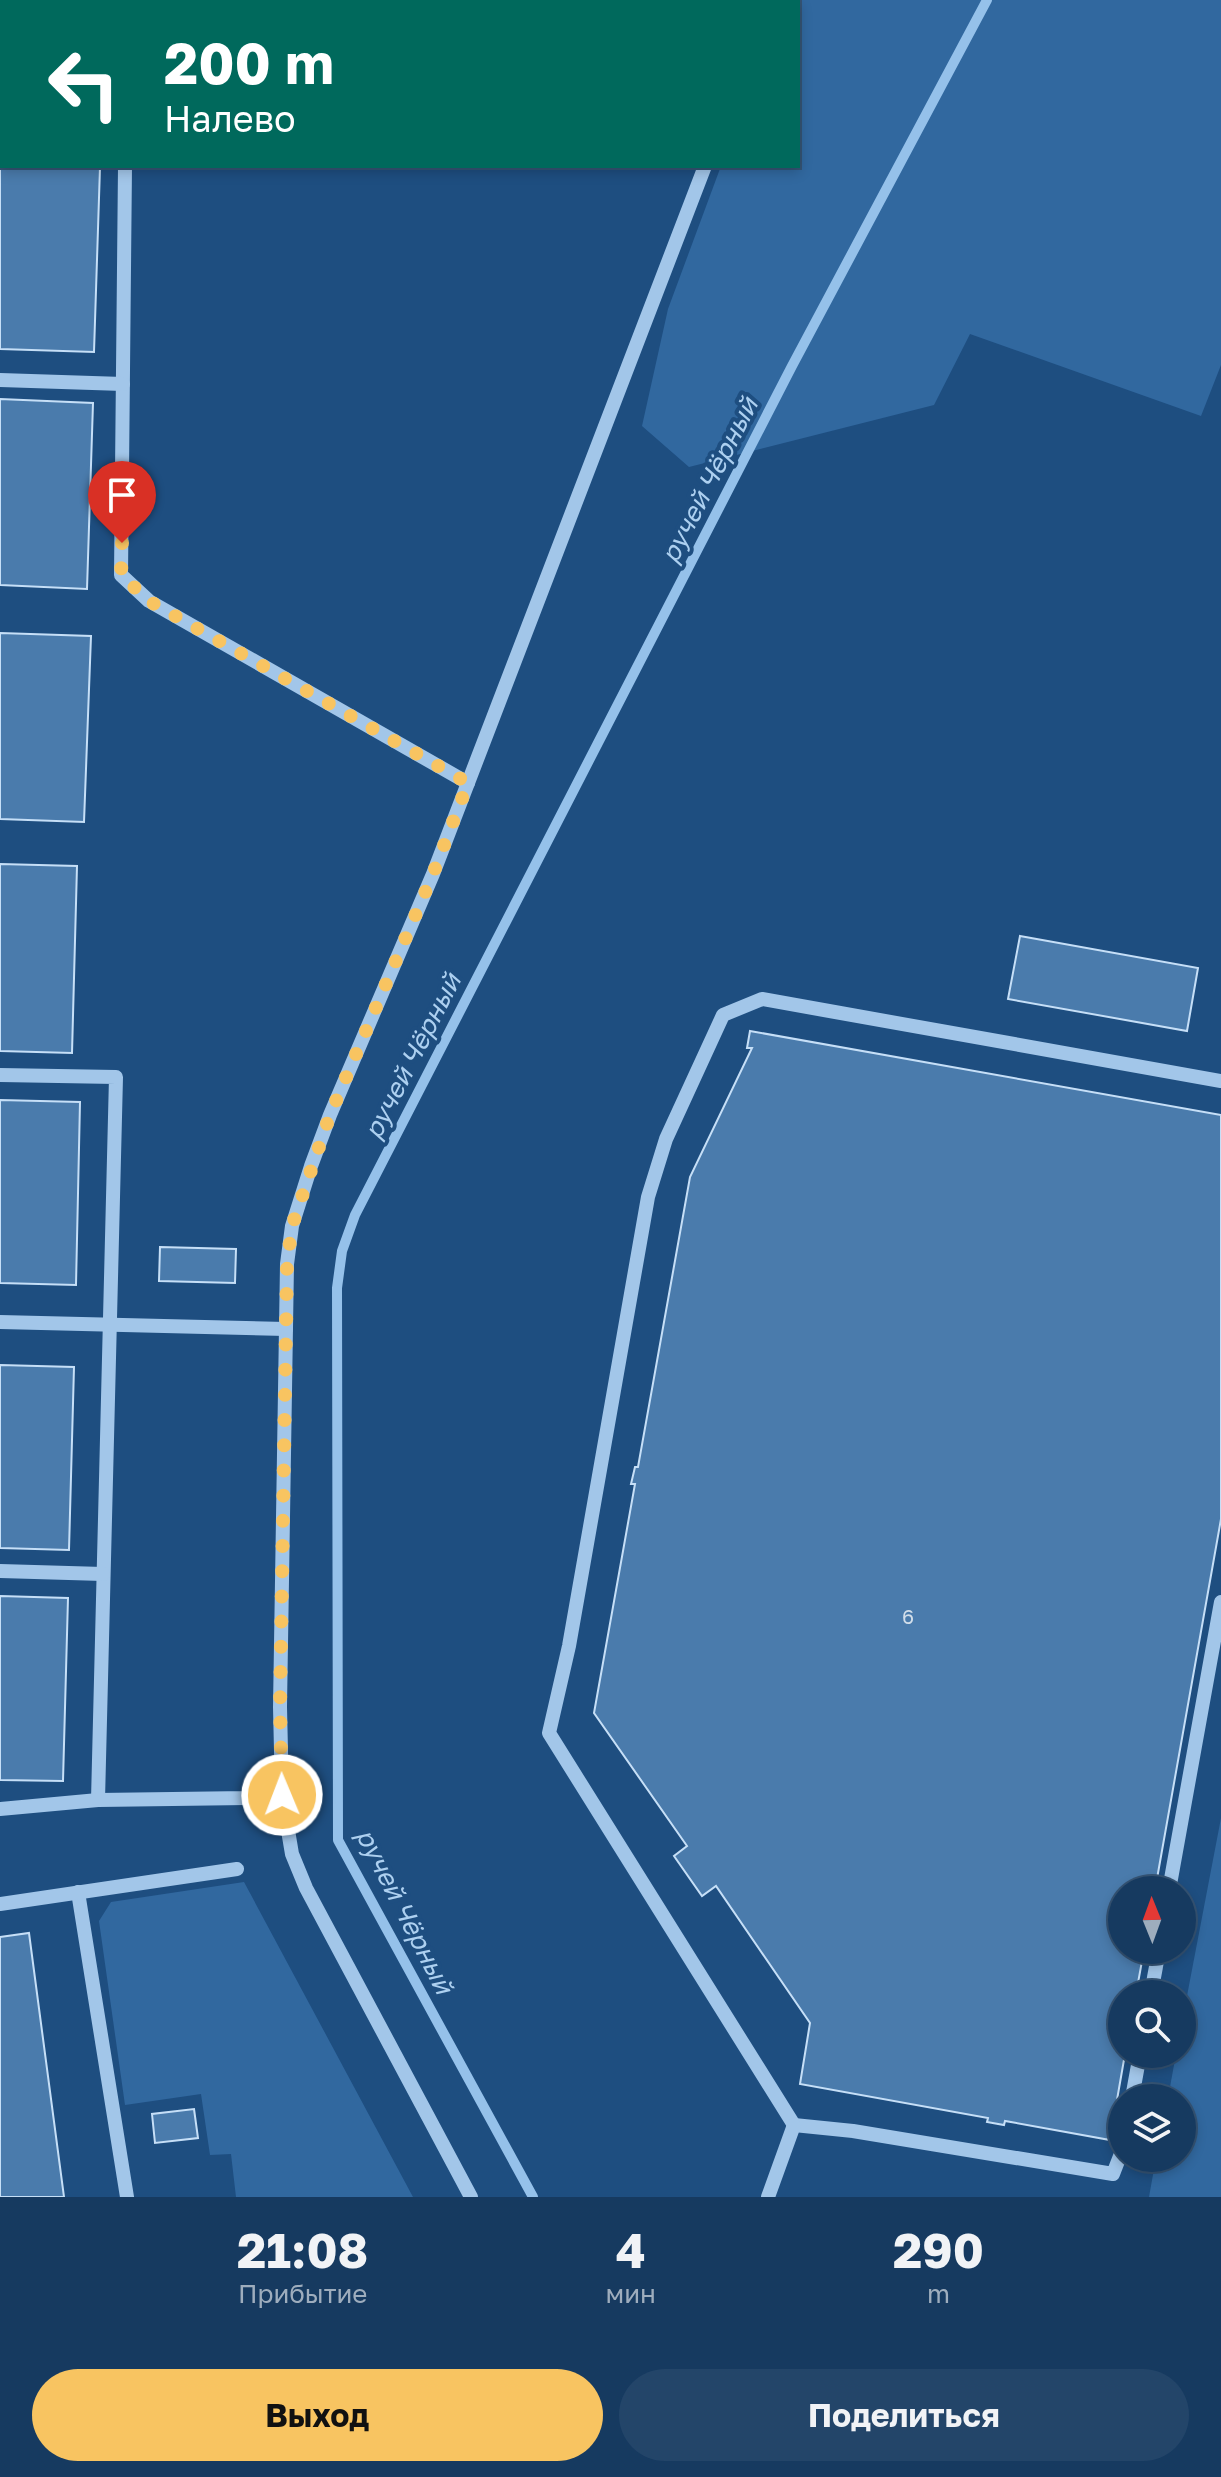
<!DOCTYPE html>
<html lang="ru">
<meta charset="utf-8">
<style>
:root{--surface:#163a60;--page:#234569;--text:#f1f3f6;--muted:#9eadbd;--line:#355475;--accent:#f8c461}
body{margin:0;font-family:"Golos Text",sans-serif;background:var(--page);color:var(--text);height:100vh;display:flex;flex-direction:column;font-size:30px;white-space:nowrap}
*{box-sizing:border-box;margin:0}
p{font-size:26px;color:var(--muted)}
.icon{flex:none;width:44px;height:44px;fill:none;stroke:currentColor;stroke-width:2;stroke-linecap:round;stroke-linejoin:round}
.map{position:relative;height:2197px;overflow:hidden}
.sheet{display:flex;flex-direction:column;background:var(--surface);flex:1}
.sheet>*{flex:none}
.hud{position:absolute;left:0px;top:0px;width:800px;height:168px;box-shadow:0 4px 12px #0003,0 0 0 2px var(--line);background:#00695c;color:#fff;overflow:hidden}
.needle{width:52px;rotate:359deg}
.buttons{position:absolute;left:1108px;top:1876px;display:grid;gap:16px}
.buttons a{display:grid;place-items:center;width:88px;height:88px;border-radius:50%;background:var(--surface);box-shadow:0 4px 12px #0003,0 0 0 2px var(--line);font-size:40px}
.pin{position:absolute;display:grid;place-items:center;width:68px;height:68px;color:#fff;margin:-82px -34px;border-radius:50% 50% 50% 0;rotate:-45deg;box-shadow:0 0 8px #0007}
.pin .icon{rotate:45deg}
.me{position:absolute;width:88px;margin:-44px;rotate:359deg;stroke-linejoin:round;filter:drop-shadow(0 0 6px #0008)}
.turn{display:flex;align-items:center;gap:28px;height:168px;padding:0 32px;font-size:36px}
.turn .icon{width:104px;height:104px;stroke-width:2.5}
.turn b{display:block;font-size:56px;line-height:68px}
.eta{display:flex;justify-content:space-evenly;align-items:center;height:136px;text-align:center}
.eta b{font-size:48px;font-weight:700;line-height:56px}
.button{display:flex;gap:16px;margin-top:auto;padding:16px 32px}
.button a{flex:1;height:92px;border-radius:48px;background:var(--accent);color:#111;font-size:32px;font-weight:700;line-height:92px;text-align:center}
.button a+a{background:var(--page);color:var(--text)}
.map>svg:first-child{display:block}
.green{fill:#31689f}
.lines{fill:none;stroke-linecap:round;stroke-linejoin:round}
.stream{stroke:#95c1ea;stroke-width:10}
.building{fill:#4a7bac;stroke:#c6dff7;stroke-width:2}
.minor{stroke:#a2c6e9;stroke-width:14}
.route{stroke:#f8c461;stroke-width:14;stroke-dasharray:0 25.2}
.labels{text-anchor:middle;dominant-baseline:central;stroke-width:8;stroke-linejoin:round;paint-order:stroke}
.number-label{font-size:20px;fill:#d2deea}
.water-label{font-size:26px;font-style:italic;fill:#add0f0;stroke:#1e4e80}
</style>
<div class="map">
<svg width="1221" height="2197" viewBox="0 0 1221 2197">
<rect width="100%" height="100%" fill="#1e4e80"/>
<g class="green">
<path d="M784,0H1221V365L1201,416L970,334L934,405L689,467L642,426L668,309L721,166H798V2H783Z"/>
<path d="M1221,1818V2197H1149L1156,2158H1182V2098H1168L1176,2054H1182V2022Z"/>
<path d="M244,1882L413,2197H236L231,2154L210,2155L201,2094L125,2105L99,1921L111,1902Z"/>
</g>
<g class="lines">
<path class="stream" d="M533,2197L338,1840L337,1288L342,1251L355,1215L792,366L987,0"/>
</g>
<g class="building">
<path d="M0,163L2,166L100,167L94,352L0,349Z"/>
<path d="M0,399L93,403L87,589L0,585Z"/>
<path d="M0,633L91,636L84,822L0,819Z"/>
<path d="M0,864L77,866L72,1053L0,1051Z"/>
<path d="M1020,936L1198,968L1187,1031L1008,999Z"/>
<path d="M750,1031L1221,1115V1519L1155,1890H1122V1950H1144L1136,1994H1122V2054H1125L1110,2140L1005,2121L1004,2125L987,2122L988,2118L800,2084L810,2023L716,1886L702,1896L674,1856L687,1846L594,1713L635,1484H631L635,1467H638L690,1177L752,1048H747Z"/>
<path d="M0,1100L80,1102L76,1285L0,1283Z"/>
<path d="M160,1247L236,1249L235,1283L159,1281Z"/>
<path d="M0,1365L74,1367L69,1550L0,1548Z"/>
<path d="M0,1596L68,1598L63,1781L0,1780Z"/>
<path d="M29,1933L64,2197H0V1937Z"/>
<path d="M194,2109L198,2138L155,2143L152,2114Z"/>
</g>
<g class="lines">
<g class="minor">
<path d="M768,2L769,0"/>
<path d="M125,166L121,575L149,601L468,783"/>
<path d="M0,380L123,384"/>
<path d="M0,1075L116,1077L98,1800"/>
<path d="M0,1322L286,1329"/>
<path d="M0,1571L103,1574"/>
<path d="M0,1809L98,1800L247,1798L282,1795"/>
<path d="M1169,1890L1221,1602"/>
<path d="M78,1892L127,2197"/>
<path d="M0,1904L237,1869"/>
<path d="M1151,1994L1159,1950"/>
<path d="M1132,2098L1140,2054"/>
<path d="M794,2125L549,1733L569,1646L648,1197L666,1139L723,1015L762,999L1221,1081"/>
<path d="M794,2125L853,2131L1113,2174L1122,2151"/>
<path d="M471,2197L306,1888L292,1854L282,1795L280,1707L287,1264L292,1226L311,1166L330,1115L433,874L705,166"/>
<path d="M768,2197L794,2125"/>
</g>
</g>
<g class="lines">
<path class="route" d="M122,543L121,575L149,601L468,783L433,874L330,1115L292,1226L287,1264L286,1329L280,1707L282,1795"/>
</g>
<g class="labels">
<g class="number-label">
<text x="908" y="1616">6</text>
</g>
<g class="water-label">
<text transform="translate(709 480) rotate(-63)">ручей Чёрный</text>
<text transform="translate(412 1056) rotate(-63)">ручей Чёрный</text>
<text transform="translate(405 1911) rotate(63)">ручей Чёрный</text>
</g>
</g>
</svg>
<div class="buttons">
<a><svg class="needle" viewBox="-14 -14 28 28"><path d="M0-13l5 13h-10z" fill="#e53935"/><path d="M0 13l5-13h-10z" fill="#9eadbd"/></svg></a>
<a><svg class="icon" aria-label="search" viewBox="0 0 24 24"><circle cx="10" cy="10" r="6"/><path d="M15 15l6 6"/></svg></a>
<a><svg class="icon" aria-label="layers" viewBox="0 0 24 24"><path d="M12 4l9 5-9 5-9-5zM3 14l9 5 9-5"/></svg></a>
</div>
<div class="pin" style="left:122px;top:543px;background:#d93025"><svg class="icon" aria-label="arrive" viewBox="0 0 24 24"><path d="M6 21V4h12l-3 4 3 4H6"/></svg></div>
<svg class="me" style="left:282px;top:1795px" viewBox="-20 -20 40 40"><circle r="17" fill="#f8c461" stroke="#fff" stroke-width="3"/><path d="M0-11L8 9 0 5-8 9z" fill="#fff"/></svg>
<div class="hud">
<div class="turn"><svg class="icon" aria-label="left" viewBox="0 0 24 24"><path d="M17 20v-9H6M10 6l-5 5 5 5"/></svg><div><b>200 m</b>Налево</div></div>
</div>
</div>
<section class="sheet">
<div class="eta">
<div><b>21:08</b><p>Прибытие</p></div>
<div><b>4</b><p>мин</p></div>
<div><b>290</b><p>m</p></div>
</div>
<div class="button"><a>Выход</a><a>Поделиться</a></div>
</section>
